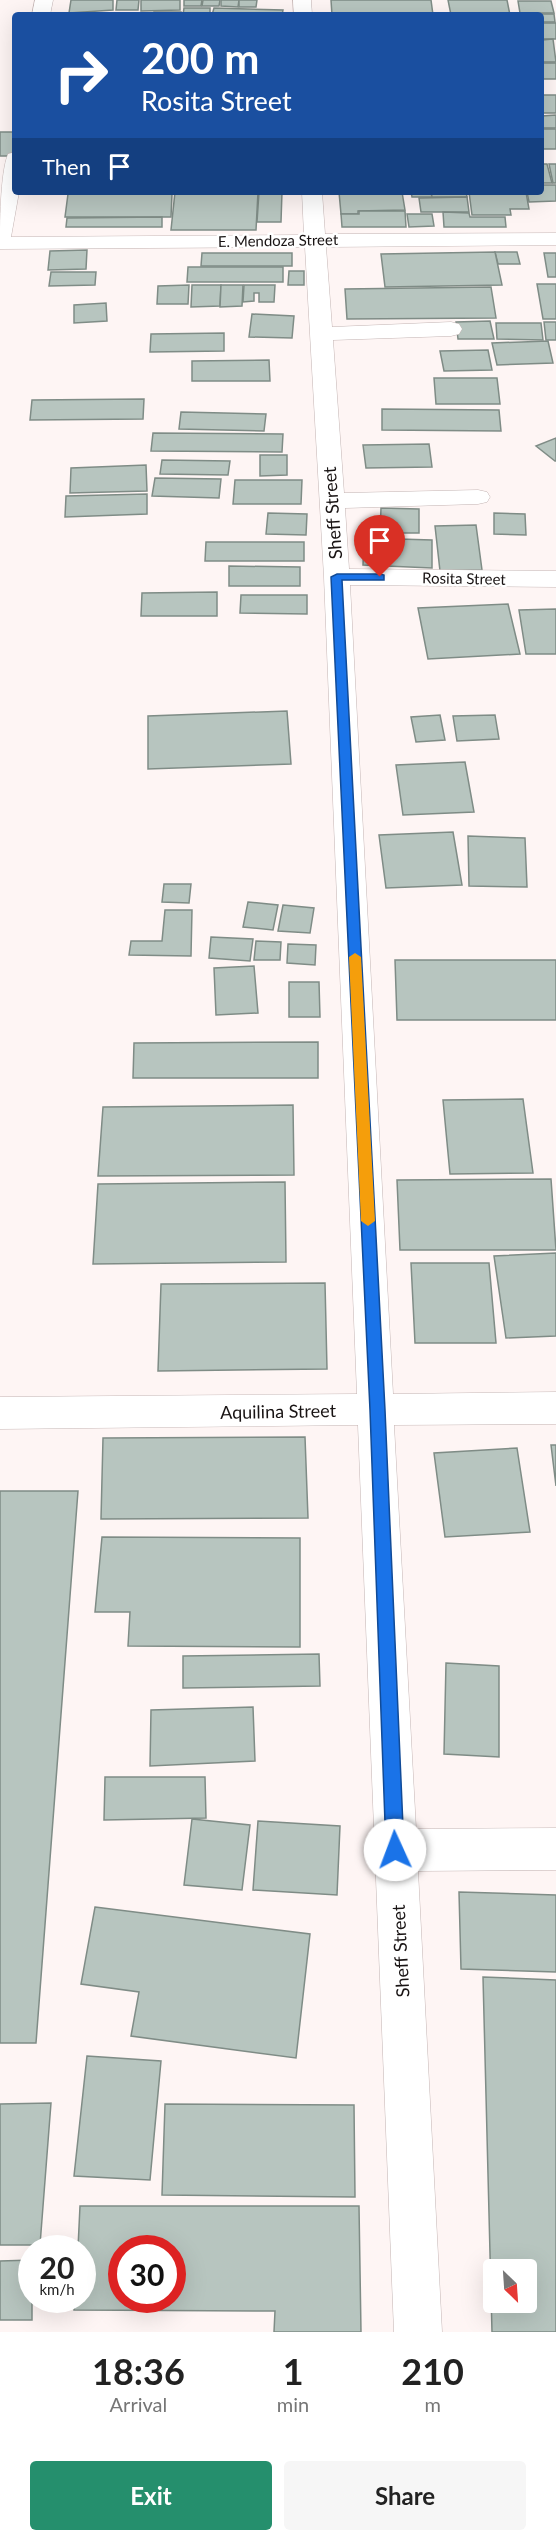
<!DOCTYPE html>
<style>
:root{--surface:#fff;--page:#f6f6f6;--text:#222;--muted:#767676;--accent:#258f6d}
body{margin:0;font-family:Lato,sans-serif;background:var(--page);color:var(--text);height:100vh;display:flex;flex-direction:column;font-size:22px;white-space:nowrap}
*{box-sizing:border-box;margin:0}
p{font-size:20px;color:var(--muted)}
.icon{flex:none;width:33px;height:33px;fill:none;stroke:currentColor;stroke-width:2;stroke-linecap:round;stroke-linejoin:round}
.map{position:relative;height:2332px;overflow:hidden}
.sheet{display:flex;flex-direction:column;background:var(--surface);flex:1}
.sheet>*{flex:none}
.top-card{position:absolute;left:12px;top:12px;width:532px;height:183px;border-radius:6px;box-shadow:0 6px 24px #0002;background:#1a4fa0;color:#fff;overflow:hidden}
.needle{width:39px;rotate:155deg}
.controls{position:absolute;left:483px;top:2259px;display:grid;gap:12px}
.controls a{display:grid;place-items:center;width:54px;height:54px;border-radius:6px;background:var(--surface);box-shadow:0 6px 24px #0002;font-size:30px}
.speed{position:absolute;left:18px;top:2235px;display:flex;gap:12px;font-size:30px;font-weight:700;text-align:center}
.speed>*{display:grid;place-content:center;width:78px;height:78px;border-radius:50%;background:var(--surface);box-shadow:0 6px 24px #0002;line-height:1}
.speed small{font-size:15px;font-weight:400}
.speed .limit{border:9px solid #d22;background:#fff;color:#111}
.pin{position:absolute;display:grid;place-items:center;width:51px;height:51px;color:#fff;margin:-62px -26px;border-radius:50% 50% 50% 0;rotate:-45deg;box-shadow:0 0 6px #0007}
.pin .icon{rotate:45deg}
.me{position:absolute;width:66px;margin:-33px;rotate:358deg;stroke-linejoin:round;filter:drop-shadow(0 0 4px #0008)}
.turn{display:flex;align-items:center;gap:21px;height:126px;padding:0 30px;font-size:27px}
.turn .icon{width:78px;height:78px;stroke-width:2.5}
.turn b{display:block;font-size:42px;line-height:51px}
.then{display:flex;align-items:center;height:57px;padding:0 30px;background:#0003;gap:12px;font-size:22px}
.eta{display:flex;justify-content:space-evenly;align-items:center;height:102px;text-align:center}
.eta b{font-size:36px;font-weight:700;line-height:42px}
.action{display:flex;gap:12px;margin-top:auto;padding:12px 30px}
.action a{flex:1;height:69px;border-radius:6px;background:var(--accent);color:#fff;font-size:24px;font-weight:700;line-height:69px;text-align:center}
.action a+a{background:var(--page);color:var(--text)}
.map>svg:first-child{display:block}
.building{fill:#b7c5bf;stroke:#7f8c86;stroke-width:1.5;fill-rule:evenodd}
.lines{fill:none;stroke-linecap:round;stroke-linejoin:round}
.minor-casing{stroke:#c4b5b4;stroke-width:1}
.minor{fill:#fff;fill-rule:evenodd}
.route{fill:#1a73e8;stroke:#114b97;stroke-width:1.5}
.slow{fill:#f59e0b}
.labels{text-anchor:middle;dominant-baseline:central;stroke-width:5;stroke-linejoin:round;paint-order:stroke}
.far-street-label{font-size:15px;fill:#191414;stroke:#fff}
.street-label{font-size:18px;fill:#191414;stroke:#fff}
</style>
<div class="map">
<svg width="556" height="2332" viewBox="0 0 556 2332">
<rect width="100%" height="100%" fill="#fef5f4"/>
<g class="building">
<path d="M71,0H113V10L69,13Z"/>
<path d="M117,0H139L138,10H116Z"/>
<path d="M141,0H180V10L141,11Z"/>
<path d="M184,0H202L201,6H184Z"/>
<path d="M203,0H220L219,6H202Z"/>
<path d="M221,0H239L238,7L221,6Z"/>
<path d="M239,0H257L256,7H239Z"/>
<path d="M331,0H431L433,15H332Z"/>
<path d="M448,0H507L510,15H451Z"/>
<path d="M518,1H551L554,13H520Z"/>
<path d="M184,8H210V15H183Z"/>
<path d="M214,8L283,10L282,15H212Z"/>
<rect x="154" y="12" width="27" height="3"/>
<path d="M520,14H554L555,22H542V15Z"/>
<rect x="542" y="23" width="14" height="16"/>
<path d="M553,39L556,62H542V40Z"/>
<rect x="542" y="63" width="14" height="16"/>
<rect x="542" y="95" width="14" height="18"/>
<path d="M556,115V128H542V116Z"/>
<rect x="542" y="129" width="14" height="20"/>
<path d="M0,132H15L14,156H0Z"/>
<path d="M542,164H547L552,183H542Z"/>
<path d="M549,164H556V183H553Z"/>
<path d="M542,185H556V201L529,202L527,192H542Z"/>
<path d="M175,192H258L256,230H171Z"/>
<path d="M259,192H282L281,222H257Z"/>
<path d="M339,192H402L405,210L358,211V214H341Z"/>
<path d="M411,192H431L432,197H412Z"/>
<path d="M431,192H466L467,197H432Z"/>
<path d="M469,192H526L529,209H510L511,215H472Z"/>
<path d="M68,194H172L171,217H65Z"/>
<path d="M467,197L469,212H421L419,198Z"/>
<path d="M359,211H405L406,227H342L341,214H359Z"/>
<path d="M443,212L469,213L470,217H505L506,227H444Z"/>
<path d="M407,214H432L434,226L409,227Z"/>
<path d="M162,217V227H66L67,218Z"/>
<path d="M87,250L86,269L48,270L50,251Z"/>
<path d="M495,252H517L520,264H498Z"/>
<path d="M495,252L502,285L385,287L381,254Z"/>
<path d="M202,253H292V266H201Z"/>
<path d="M544,253H556V277H548Z"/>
<path d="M188,267H283V282H187Z"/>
<path d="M289,271H304V285H288Z"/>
<path d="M51,272H96L95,285L49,286Z"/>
<path d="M537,284H556V319H543Z"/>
<path d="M189,285L188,304H157L158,286Z"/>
<path d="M192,285H221L220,306L191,307Z"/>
<path d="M221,285H243L242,306L220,307Z"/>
<path d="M244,285H275L274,302H259V293H254V301L243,302Z"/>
<path d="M491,287L496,318L347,319L345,289Z"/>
<path d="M106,303L107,321L74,323V305Z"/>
<path d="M252,314L294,316L292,338L249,337Z"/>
<path d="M490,321L494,339H458L456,322Z"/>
<path d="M544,322H556V340H546Z"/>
<path d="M496,323H541L543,340L497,339Z"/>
<path d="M224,333V351L150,352L151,334Z"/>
<path d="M548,341L553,363L497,365L492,343Z"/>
<path d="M488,350L492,370L444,371L440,351Z"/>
<path d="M269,360L270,381H192V361Z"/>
<path d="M434,378H497L500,404H436Z"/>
<path d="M144,399L143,419L30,420L32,400Z"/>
<path d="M382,409L499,410L501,431L382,430Z"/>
<path d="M181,412L266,414L264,431L179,429Z"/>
<path d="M153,433L283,434L282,452L151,451Z"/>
<path d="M556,438V461H555L536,446Z"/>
<path d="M429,444L432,467L366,468L363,445Z"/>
<path d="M260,455H287V475L260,476Z"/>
<path d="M162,460L230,461L228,475L160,474Z"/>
<path d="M146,465L147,491L70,493L71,468Z"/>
<path d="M155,478L221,479L219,498L152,496Z"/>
<path d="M235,480H302L301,504H233Z"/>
<path d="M147,494V514L65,517L66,496Z"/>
<path d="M381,508L419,509V533H380Z"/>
<path d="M268,513L307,514L306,535L266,534Z"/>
<path d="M494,513L525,514L526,535L494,534Z"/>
<path d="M476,525L482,570L440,571L435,526Z"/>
<path d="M364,538L432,540V568L363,565Z"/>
<path d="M206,542H304V561H205Z"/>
<path d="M229,566L300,567V586H229Z"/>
<path d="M217,592V616H141L142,593Z"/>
<path d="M241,595H307V614L240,613Z"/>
<path d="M508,604L520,654L428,659L418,608Z"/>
<path d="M556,609V654H526L519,610Z"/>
<path d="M287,711L291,764L148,769V716Z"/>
<path d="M440,715L445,740L416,742L411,717Z"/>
<path d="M495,715L499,739L457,741L453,716Z"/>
<path d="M465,762L474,812L403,815L396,765Z"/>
<path d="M453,832L462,885L386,888L379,835Z"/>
<path d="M468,836L525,838L527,887L469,886Z"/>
<path d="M164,884H191L189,903L162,902Z"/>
<path d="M248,902L278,905L273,930L243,927Z"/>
<path d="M283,905L314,908L310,933L278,931Z"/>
<path d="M165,910H192L191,956L129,955L131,941H162Z"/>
<path d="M211,937L253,939L250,961L209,958Z"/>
<path d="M256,941L281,942L280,960H254Z"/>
<path d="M288,944L316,945L315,965L287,963Z"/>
<path d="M395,960H556V1020H397Z"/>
<path d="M254,966L258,1013L216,1015L214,968Z"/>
<path d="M289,982H319L320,1017H289Z"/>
<path d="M318,1042V1078H133L134,1043Z"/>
<path d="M523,1099L533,1173L450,1174L443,1100Z"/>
<path d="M293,1105L294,1175L98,1176L103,1107Z"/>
<path d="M551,1179L556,1250H400L397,1180Z"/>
<path d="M285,1182L286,1262L93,1264L98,1184Z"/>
<path d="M556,1253V1336L506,1338L494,1256Z"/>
<path d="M411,1263H489L496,1343H415Z"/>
<path d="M325,1283L327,1369L158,1371L161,1284Z"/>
<path d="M305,1437L308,1518L101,1519L103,1438Z"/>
<path d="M551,1445H556V1486Z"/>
<path d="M517,1448L530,1532L445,1537L434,1453Z"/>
<path d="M0,1491H78L36,2043H0Z"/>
<path d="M102,1537L300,1538V1647L128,1646L130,1612H95Z"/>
<path d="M319,1654L320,1686L183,1688V1656Z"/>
<path d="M446,1663L499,1666V1757L444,1754Z"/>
<path d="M253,1707L255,1761L150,1766L151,1710Z"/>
<path d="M105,1777H205L206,1818L104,1820Z"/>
<path d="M192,1819L250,1825L242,1890L184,1885Z"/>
<path d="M258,1821L340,1826L337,1895L253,1890Z"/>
<path d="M459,1892L556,1895V1972L461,1969Z"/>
<path d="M95,1907L310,1934L296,2058L131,2036L139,1992L81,1984Z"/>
<path d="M483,1977L556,1980V2332H492ZM494,2270H526V2302H494Z"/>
<path d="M87,2056L161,2061L150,2180L74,2176Z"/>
<path d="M51,2103L40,2245H0V2104Z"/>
<path d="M165,2104L354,2105L355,2197L162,2195Z"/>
<path d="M80,2206H359L361,2332H274L275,2311L74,2310L75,2300H82V2248H78ZM122,2248H172V2300H122Z"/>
<path d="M32,2260V2320H0V2261Z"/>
</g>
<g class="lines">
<g class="minor-casing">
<g id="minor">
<path d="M35,0H53L50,15H32Z"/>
<path d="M293,0H311L312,15H294Z"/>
<path d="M15,152V192H19L11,237L304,235L302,192H322L325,234L556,233V245L326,247L332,327L451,322L459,324L462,329L459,334L451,336L333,340L344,493L478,490L487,492L490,497L487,502L478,504L345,508L349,569L556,571V587L350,585L393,1394L556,1392V1424L394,1425L416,1829L556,1828V1870L418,1871L442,2332H394L358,1425L0,1429V1397L357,1394L324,577L305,247L0,249C0,225 0,174 8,154Z"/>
</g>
</g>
<use href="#minor" class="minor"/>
</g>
<path class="route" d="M380,574L384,575V580H342L385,1410L404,1850L401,1856L395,1859L389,1856L386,1850L370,1410L331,577L337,574Z"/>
<path class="slow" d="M355,953L361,957L375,1221L368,1226L361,1221L349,957Z"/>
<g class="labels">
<g class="far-street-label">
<text transform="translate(278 240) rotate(-1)">E. Mendoza Street</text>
<text transform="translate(464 578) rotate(1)">Rosita Street</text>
</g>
<g class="street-label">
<text transform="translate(332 513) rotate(-94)">Sheff Street</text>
<text transform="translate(278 1411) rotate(-1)">Aquilina Street</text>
<text transform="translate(400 1951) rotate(-93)">Sheff Street</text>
</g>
</g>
</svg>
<div class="controls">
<a><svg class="needle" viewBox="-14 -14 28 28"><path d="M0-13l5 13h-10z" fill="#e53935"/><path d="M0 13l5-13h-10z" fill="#767676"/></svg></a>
</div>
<div class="speed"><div>20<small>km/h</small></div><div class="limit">30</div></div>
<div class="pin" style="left:380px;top:577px;background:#d93025"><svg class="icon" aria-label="arrive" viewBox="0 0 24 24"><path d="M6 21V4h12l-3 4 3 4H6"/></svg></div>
<svg class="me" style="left:395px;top:1850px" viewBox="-20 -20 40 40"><circle r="19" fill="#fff"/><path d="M0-13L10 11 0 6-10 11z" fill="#1a73e8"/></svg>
<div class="top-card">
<div class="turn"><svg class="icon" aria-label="right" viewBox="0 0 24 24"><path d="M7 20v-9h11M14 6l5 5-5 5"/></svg><div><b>200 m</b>Rosita Street</div></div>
<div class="then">Then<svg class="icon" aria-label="arrive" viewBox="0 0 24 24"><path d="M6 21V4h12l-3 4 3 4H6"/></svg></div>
</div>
</div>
<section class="sheet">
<div class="eta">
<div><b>18:36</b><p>Arrival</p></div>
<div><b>1</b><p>min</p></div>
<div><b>210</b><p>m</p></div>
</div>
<div class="action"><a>Exit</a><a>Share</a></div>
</section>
